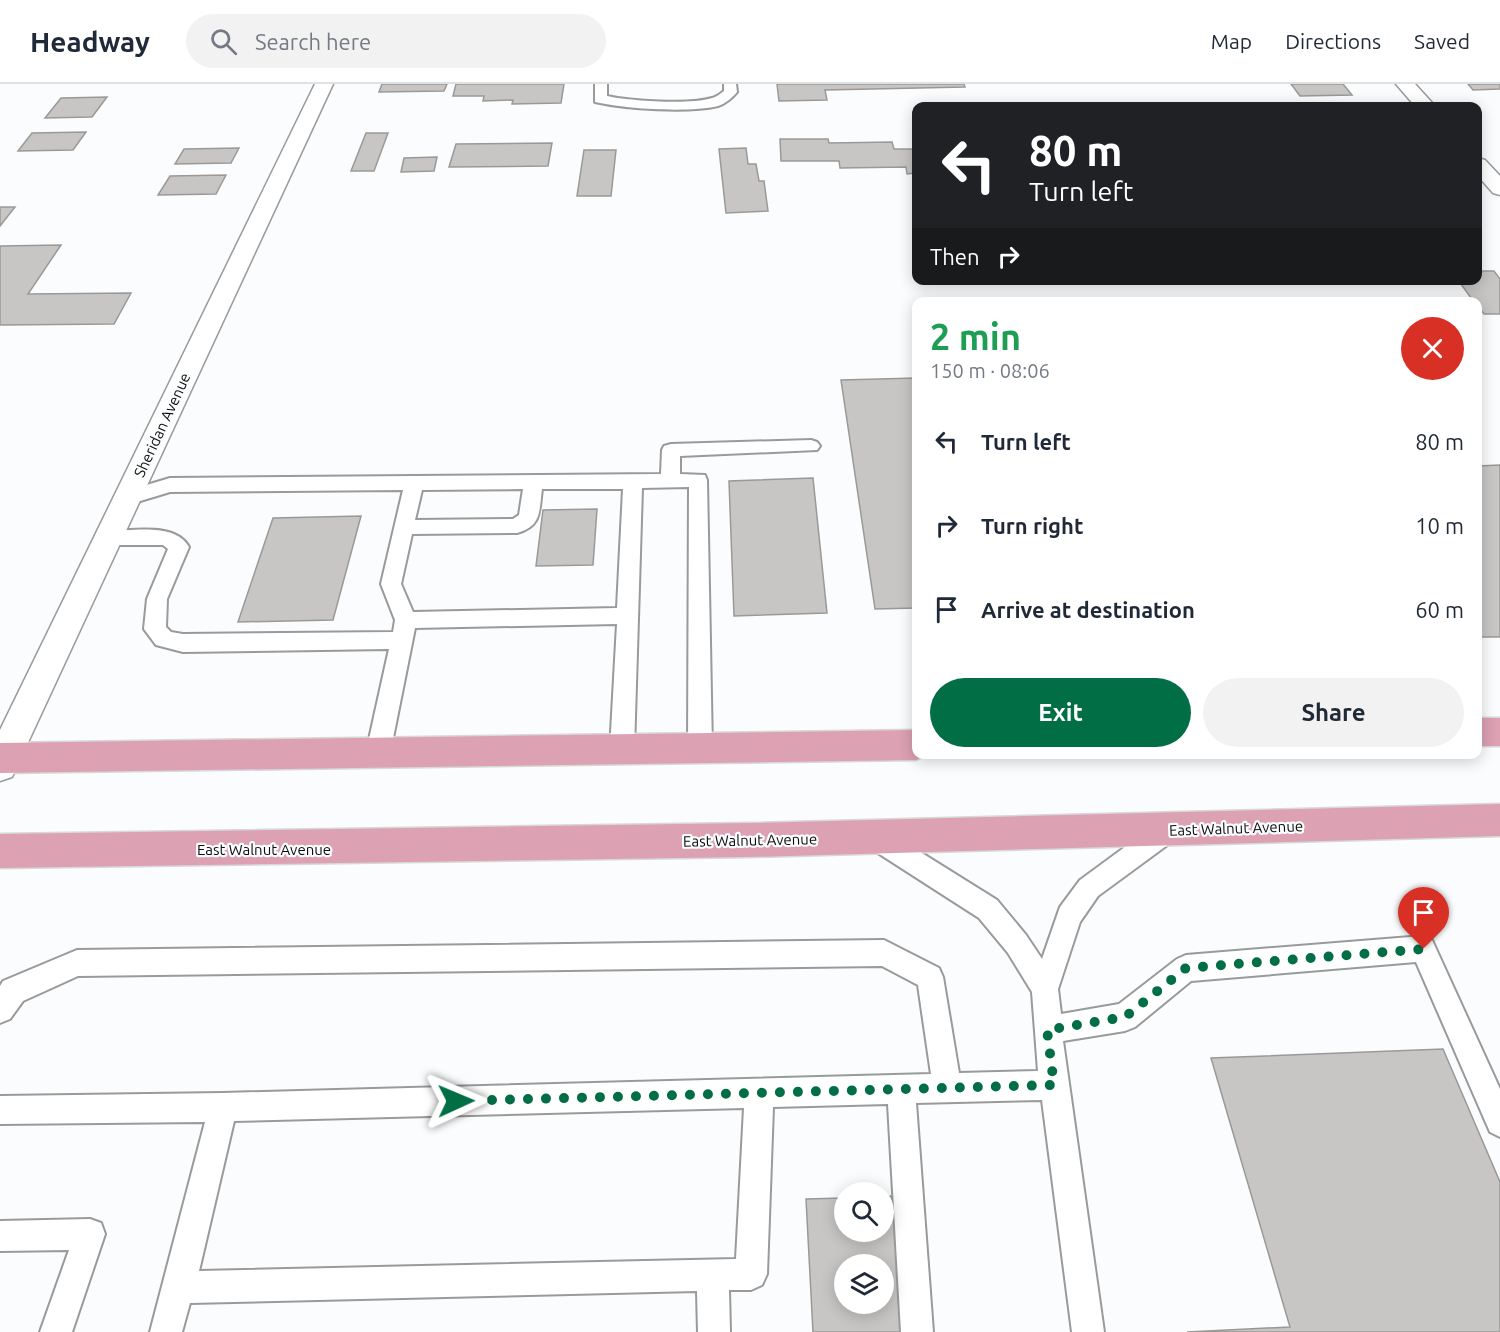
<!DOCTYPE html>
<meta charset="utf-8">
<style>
:root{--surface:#fff;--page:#f2f2f3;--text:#1f2937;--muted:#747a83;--line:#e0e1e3;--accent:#026e46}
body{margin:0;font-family:Ubuntu,sans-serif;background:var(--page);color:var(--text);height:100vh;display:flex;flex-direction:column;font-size:22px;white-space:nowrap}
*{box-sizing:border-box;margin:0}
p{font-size:20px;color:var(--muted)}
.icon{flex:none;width:33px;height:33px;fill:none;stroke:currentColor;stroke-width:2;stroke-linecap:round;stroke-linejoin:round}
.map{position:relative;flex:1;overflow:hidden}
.panel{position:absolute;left:912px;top:213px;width:570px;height:462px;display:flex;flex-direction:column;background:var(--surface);border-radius:12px;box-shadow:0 3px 15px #0003}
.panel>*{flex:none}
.top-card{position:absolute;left:912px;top:18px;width:570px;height:183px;border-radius:12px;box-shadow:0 3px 15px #0003;background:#202124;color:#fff;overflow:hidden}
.fabs{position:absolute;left:834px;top:1098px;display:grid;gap:12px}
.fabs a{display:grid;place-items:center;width:60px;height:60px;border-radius:50%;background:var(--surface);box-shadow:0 3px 15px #0003;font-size:30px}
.pin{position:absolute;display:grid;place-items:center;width:51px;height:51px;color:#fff;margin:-62px -26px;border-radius:50% 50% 50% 0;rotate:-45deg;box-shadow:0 0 6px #0007}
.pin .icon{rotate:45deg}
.me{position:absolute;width:66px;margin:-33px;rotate:89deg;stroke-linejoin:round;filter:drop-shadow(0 0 4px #0008)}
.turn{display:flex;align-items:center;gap:21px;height:126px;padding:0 18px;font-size:27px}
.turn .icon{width:78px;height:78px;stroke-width:2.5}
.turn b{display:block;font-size:42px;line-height:51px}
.then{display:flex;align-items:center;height:57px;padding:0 18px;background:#0003;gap:12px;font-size:22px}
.round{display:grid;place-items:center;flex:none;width:63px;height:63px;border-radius:32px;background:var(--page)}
.overview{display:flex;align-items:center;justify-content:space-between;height:102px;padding:0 18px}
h1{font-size:36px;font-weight:700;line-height:45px;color:#1e9e55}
.action{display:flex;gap:12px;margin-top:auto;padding:12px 18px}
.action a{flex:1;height:69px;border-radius:36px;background:var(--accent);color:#fff;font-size:24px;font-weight:700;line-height:69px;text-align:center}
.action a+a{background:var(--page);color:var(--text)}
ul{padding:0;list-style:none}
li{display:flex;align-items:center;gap:18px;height:84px;padding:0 18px}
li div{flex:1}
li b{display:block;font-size:22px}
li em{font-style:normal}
header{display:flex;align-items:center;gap:36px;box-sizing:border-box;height:84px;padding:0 30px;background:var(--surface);border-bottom:2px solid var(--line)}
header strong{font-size:28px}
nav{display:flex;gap:33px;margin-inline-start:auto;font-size:21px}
.search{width:420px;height:54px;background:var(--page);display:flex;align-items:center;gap:15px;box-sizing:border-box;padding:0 21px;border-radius:33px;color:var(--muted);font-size:22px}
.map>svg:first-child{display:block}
.building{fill:#c8c6c5;stroke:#9a9998;stroke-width:1.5;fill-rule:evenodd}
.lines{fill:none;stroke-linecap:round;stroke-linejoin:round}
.service-casing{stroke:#999a9b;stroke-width:4}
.minor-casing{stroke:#999a9b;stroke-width:3}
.primary-casing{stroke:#d8d8d8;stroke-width:3}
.service{fill:#fff;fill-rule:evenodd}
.minor{fill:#fff;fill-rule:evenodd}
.primary{fill:#dca1b3;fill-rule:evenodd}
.route{stroke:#026e46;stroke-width:10;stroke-dasharray:0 18}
.labels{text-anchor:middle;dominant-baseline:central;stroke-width:4.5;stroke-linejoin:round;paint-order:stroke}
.street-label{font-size:15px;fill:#0c0c0d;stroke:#fbfcfd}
</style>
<header>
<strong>Headway</strong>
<div class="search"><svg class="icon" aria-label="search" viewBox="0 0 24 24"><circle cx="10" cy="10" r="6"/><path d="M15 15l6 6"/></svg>Search here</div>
<nav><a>Map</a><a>Directions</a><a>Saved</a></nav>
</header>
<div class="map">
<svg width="1500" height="1248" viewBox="0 0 1500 1248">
<rect width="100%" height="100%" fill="#fbfcfd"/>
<g class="building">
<path d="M382,0H447L444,7L379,8Z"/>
<path d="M456,0H564L561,19L512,20L513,16L483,17L484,12H453Z"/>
<path d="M777,0H964L965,3L825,6L827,16L779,17Z"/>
<path d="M1291,0H1343L1352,11L1300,12Z"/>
<path d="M1468,0H1500V5L1473,6Z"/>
<path d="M107,13L92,33L45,34L61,14Z"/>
<path d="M86,48L73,66L18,67L32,49Z"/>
<path d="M366,49H388L374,87H351Z"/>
<path d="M780,55H828L829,59L892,58L894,65H916V89L907,90L906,83L840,84L839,77H781Z"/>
<path d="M552,59L548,82L449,83L456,60Z"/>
<path d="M239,64L231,79L175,80L184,65Z"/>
<path d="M746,64L748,80H756L759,97H764L768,127L726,129L719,65Z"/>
<path d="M584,66H616L611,112H577Z"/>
<path d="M437,73L434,87L401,88L404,74Z"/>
<path d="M226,91L216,110L158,111L170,92Z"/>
<path d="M0,123H15L0,142Z"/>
<path d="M61,161L28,210L131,209L114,240L0,241V162Z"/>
<path d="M1478,187H1494L1500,195V230H1484L1478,222V218H1474L1458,196H1478Z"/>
<path d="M916,294V524L875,525L841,296Z"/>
<path d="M1500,381V553H1478V382Z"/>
<path d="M813,394L827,529L734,532L729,397Z"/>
<path d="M597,425L593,481L536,482L543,426Z"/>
<path d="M361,432L333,536L238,538L273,434Z"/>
<path d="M1443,965L1500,1098V1248H1187L1290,1243L1211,974Z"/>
<path d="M892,1112L906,1248H813L806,1115L844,1114V1148H884V1113ZM844,1180H884V1220H844Z"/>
</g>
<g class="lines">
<g class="service-casing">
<g id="service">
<path d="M595,0H607V12C630,17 690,21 712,14C717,13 721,9 724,7V0H736L737,8C733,13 725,20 718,22C688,29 626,25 595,18Z"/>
<path d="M811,356L817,358L820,362L817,366L680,372V390L705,391L707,396L712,665L708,672L700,675L692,672L688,665L689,403L642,404L634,666L630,673L622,676L614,673L610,666L617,540L415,544L390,669L386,676L378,679L370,676L366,669L389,565L183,568L156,561L144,545L147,515L168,465L163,461H108L101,459L98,454L101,449L108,447C133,447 175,438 189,463L167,515L166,543L171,548L183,550L393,548L395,536L381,500L403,406L170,408L127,421L120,419L117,414L120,409L170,394L661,390L662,366L664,362L671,360ZM523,405L519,431L513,435L415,436L422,406ZM542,405H623L617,524L413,528L401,500L412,450L517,449C542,442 539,427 542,405Z"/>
<path d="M1168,735L1177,738L1180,746L1177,754L1098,812L1080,838L1058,905L1061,930L1119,920L1177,875L1186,871L1423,852L1432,856L1500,1005V1053L1490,1048L1416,878L1191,897L1135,943L1125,947L1063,957L1104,1248H1072L1042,1016L916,1019L933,1248H901L888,1020L773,1023L767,1190L762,1201L751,1206H729L730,1248H698L697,1207L190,1219L182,1248H150L205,1038L0,1040V1012L223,1009L931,990L918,901L882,882L78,892L23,917L10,935L0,939V902L3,897L77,866L884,856L939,884L943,893L959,989L1038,987L1032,908L1008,869L979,834L867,762L864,754L867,746L876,743L885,746L997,816L1026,851L1042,875L1060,823L1080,796L1159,738ZM744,1024L736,1175L199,1187L234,1037Z"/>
<path d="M90,1135L101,1139L105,1150L72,1248H40L69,1166L0,1167V1137Z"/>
</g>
</g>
<g class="minor-casing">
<g id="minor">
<path d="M315,0H333L12,693L0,697V646Z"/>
<path d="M1396,0H1415L1435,22H1415Z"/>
<path d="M1478,74L1485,76L1500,92V111L1493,109L1478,92Z"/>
</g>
</g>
<g class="primary-casing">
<g id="primary">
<rect x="1478" y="634" width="22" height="28"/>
<path d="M916,646V670H928L916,676L0,689V659Z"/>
<path d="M1500,720V752L750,773L0,784V750L750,739Z"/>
</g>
</g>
<use href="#service" class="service"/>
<use href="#minor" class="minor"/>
<use href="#primary" class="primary"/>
</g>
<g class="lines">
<path class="route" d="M456,1017L1054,1001L1047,946L1125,933L1186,884L1424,865"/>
</g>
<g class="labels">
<g class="street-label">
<text transform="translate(162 341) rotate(-65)">Sheridan Avenue</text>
<text transform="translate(1236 744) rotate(-2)">East Walnut Avenue</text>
<text transform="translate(750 756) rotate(-1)">East Walnut Avenue</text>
<text x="264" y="765">East Walnut Avenue</text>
</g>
</g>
</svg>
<div class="fabs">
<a><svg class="icon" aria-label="search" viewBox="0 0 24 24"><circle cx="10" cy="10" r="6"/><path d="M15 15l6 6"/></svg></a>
<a><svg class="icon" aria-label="layers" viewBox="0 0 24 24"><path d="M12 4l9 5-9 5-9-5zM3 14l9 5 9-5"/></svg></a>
</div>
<div class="pin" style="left:1424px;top:865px;background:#d93025"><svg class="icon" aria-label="arrive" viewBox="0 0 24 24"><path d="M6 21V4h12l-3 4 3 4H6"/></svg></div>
<svg class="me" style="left:456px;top:1017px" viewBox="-20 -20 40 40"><path d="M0-17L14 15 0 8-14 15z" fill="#026e46" stroke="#fff" stroke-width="4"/></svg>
<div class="top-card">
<div class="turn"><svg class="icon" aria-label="left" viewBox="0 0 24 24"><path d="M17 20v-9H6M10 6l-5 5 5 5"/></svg><div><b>80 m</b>Turn left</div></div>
<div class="then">Then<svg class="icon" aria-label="right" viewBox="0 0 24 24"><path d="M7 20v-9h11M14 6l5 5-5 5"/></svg></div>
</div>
<section class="panel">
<div class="overview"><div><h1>2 min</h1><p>150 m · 08:06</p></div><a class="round" style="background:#d93025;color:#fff"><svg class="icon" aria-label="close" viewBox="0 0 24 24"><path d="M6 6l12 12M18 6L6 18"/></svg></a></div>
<ul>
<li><svg class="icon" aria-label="left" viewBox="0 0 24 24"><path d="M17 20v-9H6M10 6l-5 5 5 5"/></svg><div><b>Turn left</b></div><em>80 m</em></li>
<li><svg class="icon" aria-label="right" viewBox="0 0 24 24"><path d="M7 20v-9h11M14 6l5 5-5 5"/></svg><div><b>Turn right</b></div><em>10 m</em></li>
<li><svg class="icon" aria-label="arrive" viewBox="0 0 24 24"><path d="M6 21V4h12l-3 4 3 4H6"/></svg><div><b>Arrive at destination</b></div><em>60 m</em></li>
</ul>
<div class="action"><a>Exit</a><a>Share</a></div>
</section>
</div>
